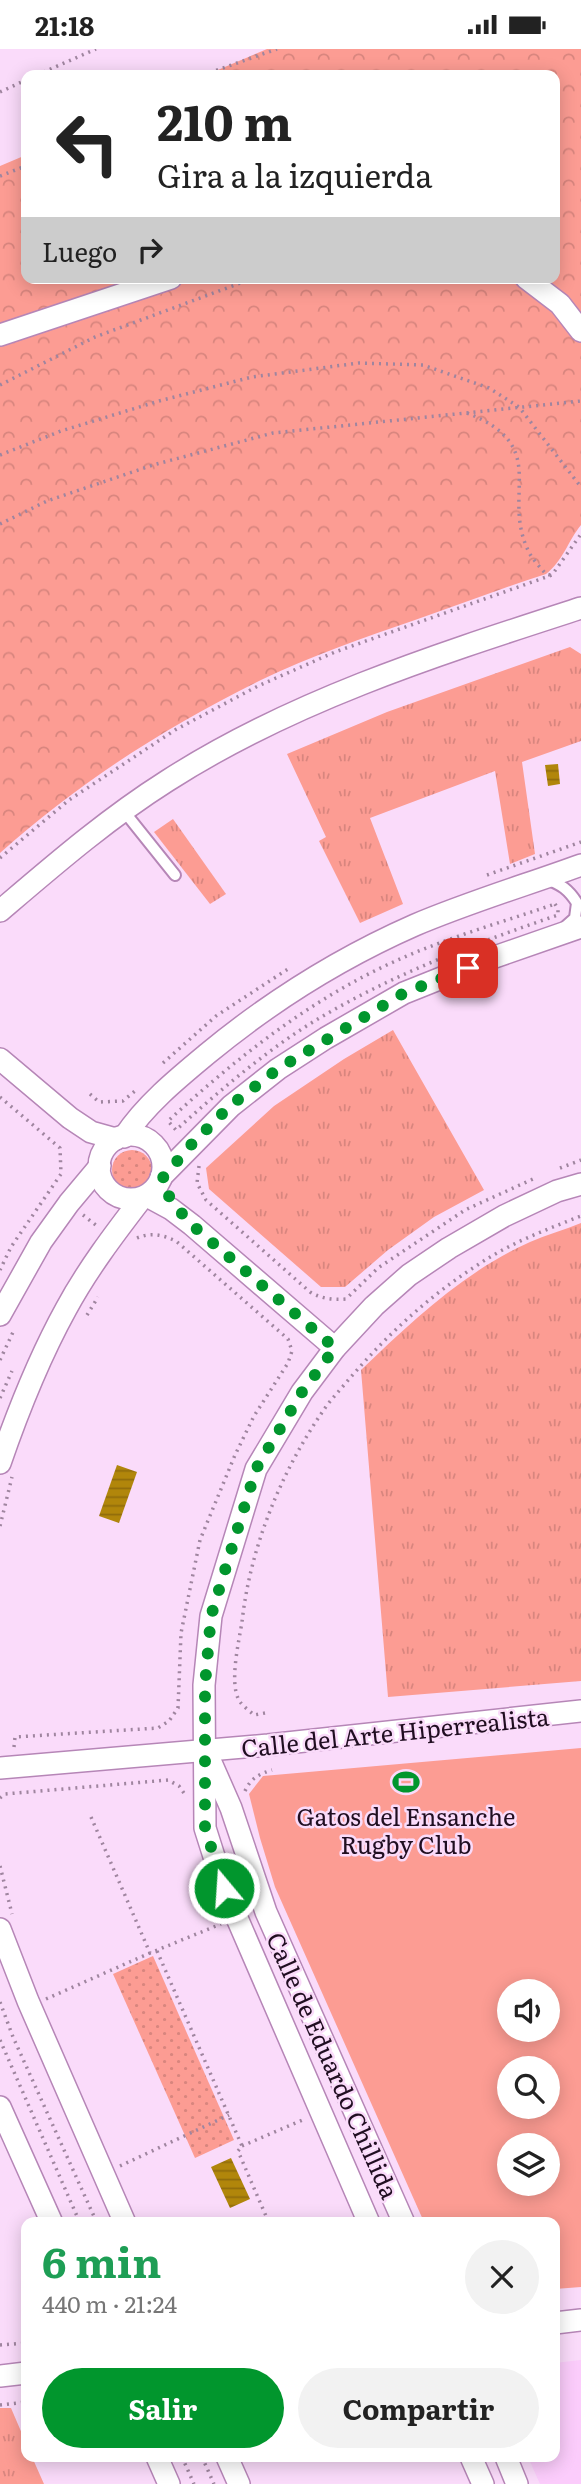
<!DOCTYPE html>
<html lang="es">
<meta charset="utf-8">
<style>
:root{--surface:#fff;--page:#f2f2f2;--text:#222;--muted:#767676;--accent:#01962d}
body{margin:0;font-family:Literata,serif;background:var(--page);color:var(--text);height:100vh;display:flex;flex-direction:column;font-size:26px;white-space:nowrap}
*{box-sizing:border-box;margin:0}
p{font-size:23px;color:var(--muted)}
.icon{flex:none;width:38px;height:38px;fill:none;stroke:currentColor;stroke-width:2;stroke-linecap:round;stroke-linejoin:round}
.map{position:relative;flex:1;overflow:hidden}
.panel{position:absolute;left:21px;top:2168px;width:539px;height:245px;display:flex;flex-direction:column;background:var(--surface);border-radius:14px;box-shadow:0 4px 18px #0003}
.panel>*{flex:none}
.hud{position:absolute;left:21px;top:21px;width:539px;height:214px;border-radius:14px;box-shadow:0 4px 18px #0003;background:#fff;color:var(--text);overflow:hidden}
.buttons{position:absolute;left:497px;top:1930px;display:grid;gap:14px}
.buttons a{display:grid;place-items:center;width:63px;height:63px;border-radius:50%;background:var(--surface);box-shadow:0 4px 18px #0003;font-size:35px}
.pin{position:absolute;display:grid;place-items:center;width:60px;height:60px;color:#fff;margin:-30px;border-radius:14px;box-shadow:0 4px 10px #0006}
.me{position:absolute;width:77px;margin:-38px;rotate:342deg;stroke-linejoin:round;filter:drop-shadow(0 0 5px #0008)}
.turn{display:flex;align-items:center;gap:24px;height:147px;padding:0 21px;font-size:32px}
.turn .icon{width:91px;height:91px;stroke-width:2.5}
.turn b{display:block;font-size:49px;line-height:60px}
.then{display:flex;align-items:center;height:66px;padding:0 21px;background:#0003;gap:14px;font-size:26px}
.round{display:grid;place-items:center;flex:none;width:74px;height:74px;border-radius:37px;background:var(--page)}
.summary{display:flex;align-items:center;justify-content:space-between;height:119px;padding:0 21px}
h1{font-size:42px;font-weight:700;line-height:52px;color:#1e9e55}
.primary-button{display:flex;gap:14px;margin-top:auto;padding:14px 21px}
.primary-button a{flex:1;height:80px;border-radius:42px;background:var(--accent);color:#fff;font-size:28px;font-weight:700;line-height:80px;text-align:center}
.primary-button a+a{background:var(--page);color:var(--text)}
.status{display:flex;justify-content:space-between;align-items:center;height:49px;padding:0 35px;background:var(--surface);direction:ltr}
.status svg{height:19px;fill:currentColor}
.map>svg:first-child{display:block}
.built{fill:#fbccfb}
.grass{fill:url(#grass-tufts)}
.forest{fill:url(#forest-crowns)}
.garden{fill:url(#garden-dots)}
.pitch{fill:#fc9c93;fill-rule:evenodd}
.water{fill:url(#water-rules)}
.lines{fill:none;stroke-linecap:round;stroke-linejoin:round}
.lane-casing{stroke:#b686b7;stroke-width:14}
.street-casing{stroke:#b686b7;stroke-width:24}
.path{stroke:#9f859f;stroke-width:3.5;stroke-dasharray:2 5;stroke-linecap:butt}
.lane{stroke:#fff;stroke-width:10}
.street{stroke:#fff;stroke-width:21}
.route{stroke:#01962d;stroke-width:12;stroke-dasharray:0 21.6}
.labels{text-anchor:middle;dominant-baseline:central;stroke-width:5;stroke-linejoin:round;paint-order:stroke}
.street-label{font-size:24px;fill:#200e21;stroke:#fadbfa}
.poi-label{font-size:24px;fill:#200e21;stroke:#fadbfa}
</style>
<div class="status"><b>21:18</b><svg viewBox="0 0 49 12"><path d="M0 12V9h3v3zM5 12V6h3v6zM10 12V3h3v9zM15 12V0h3v12zM26 1h20v11H26zM47 4h2v5h-2z"/></svg></div>
<div class="map">
<svg width="581" height="2435" viewBox="0 0 581 2435">
<defs>
<pattern id="grass-tufts" width="24" height="20" patternUnits="userSpaceOnUse" patternTransform="scale(1.75)"><rect width="24" height="20" fill="#fc9c93"/><path d="M3 7l-1-3M5 7V3M7 7l1-3M15 17l-1-3M17 17v-4M19 17l1-3" fill="none" stroke="#d8857e"/></pattern>
<pattern id="forest-crowns" width="20" height="18" patternUnits="userSpaceOnUse" patternTransform="scale(1.75)"><rect width="20" height="18" fill="#fc9c93"/><path d="M2 6a3 3 0 1 1 6 0M12 15a3 3 0 1 1 6 0" fill="none" stroke="#d8857e"/></pattern>
<pattern id="garden-dots" width="8" height="8" patternUnits="userSpaceOnUse" patternTransform="scale(1.75)"><rect width="8" height="8" fill="#fc9c93"/><path d="M2 2h.1M6 6h.1" fill="none" stroke="#d8857e" stroke-width="1.8" stroke-linecap="round"/></pattern>
<pattern id="water-rules" width="6" height="5" patternUnits="userSpaceOnUse" patternTransform="scale(1.75)"><rect width="6" height="5" fill="#b1860b"/><path d="M0 2.5h6" fill="none" stroke="#906c0b"/></pattern>
</defs>
<rect width="100%" height="100%" fill="#fadbfa"/>
<path class="built" d="M581,2311V2435H540L528,2408H555V2314Z"/>
<g class="grass">
<path d="M570,598L581,605V692L522,713L535,805L510,815L495,722L370,769L403,855L360,874L319,792L326,788L287,705L387,663Z"/>
<path d="M173,770L226,845L210,855L154,783Z"/>
<path d="M393,981L484,1141L434,1168L388,1201L345,1238H321L209,1140L206,1119L274,1057L344,1010Z"/>
<path d="M581,1174V1632L388,1648L361,1321C412,1272 465,1222 530,1193C546,1186 564,1181 581,1174Z"/>
<path d="M0,2359H11L26,2394V2408H32L44,2435H0Z"/>
</g>
<path class="forest" d="M267,0H581V476C568,492 563,512 546,525C502,539 459,556 415,571C363,589 311,607 261,631C167,677 78,734 0,804V117L26,106V229H555V26H206Z"/>
<g class="garden">
<circle cx="132" cy="1121" r="20"/>
<path d="M153,1907L234,2091L195,2109L113,1925Z"/>
</g>
<path class="pitch" d="M581,1699V2238L555,2240V2174L424,2173L275,1838L260,1789L249,1745L263,1727ZM509,1942H548V1981H509ZM509,2020H548V2058H509ZM509,2096H548V2135H509Z"/>
<g class="water">
<path d="M558,715L560,735L548,737L545,716Z"/>
<path d="M117,1416L137,1423L119,1474L99,1467Z"/>
<path d="M231,2109L250,2150L230,2159L211,2118Z"/>
</g>
<g class="lines">
<g class="lane-casing">
<g id="lane">
<path d="M123,761L175,826"/>
<path d="M546,830C561,835 569,841 577,854L575,869L566,877"/>
</g>
</g>
<g class="street-casing">
<g id="street">
<path d="M526,229L560,255L581,282"/>
<path d="M0,286L171,229"/>
<path d="M0,862C54,816 107,770 167,732C293,651 439,605 581,559"/>
<path d="M0,1010L70,1069L91,1083L116,1090"/>
<circle cx="131" cy="1118" r="32"/>
<path d="M124,1088C145,1056 178,1029 207,1005C270,953 340,909 415,876C469,853 526,836 581,816"/>
<path d="M161,1128L231,1057L278,1020L326,989L404,944L489,910L581,878"/>
<path d="M147,1147L171,1160L192,1176L335,1299"/>
<path d="M0,1266L41,1193L69,1154L100,1117"/>
<path d="M0,1414C18,1362 39,1309 66,1260C87,1221 115,1184 142,1149"/>
<path d="M209,1709L231,1759L266,1863L404,2174"/>
<path d="M0,1719L268,1696L581,1662"/>
<path d="M0,1880L28,1952L125,2174"/>
<path d="M0,2058L52,2174"/>
<path d="M369,2174L224,1839L205,1779L204,1636L211,1567L256,1420L302,1343L335,1299L374,1257L409,1226L449,1199L504,1167L557,1142L581,1135"/>
<path d="M555,2274L581,2271"/>
<path d="M0,2327L26,2324"/>
<path d="M157,2408L169,2435"/>
<path d="M227,2408L239,2435"/>
<path d="M471,2408L483,2435"/>
<path d="M506,2408L517,2435"/>
</g>
</g>
<g class="path">
<path d="M37,26L96,0"/>
<path d="M203,26L277,0"/>
<path d="M0,43L26,31"/>
<path d="M0,127L26,117"/>
<path d="M0,336L95,288L254,229"/>
<path d="M467,364C551,397 502,442 527,499C531,509 539,517 546,525L550,526"/>
<path d="M0,406L61,382L159,352L252,328L359,314L423,316L489,339L519,358L581,438"/>
<path d="M0,475L47,452L153,416L273,384L581,352"/>
<path d="M0,809L69,751L175,681L258,637L335,603L552,526L581,485"/>
<path d="M487,826L581,793"/>
<path d="M555,855L558,860V866C482,892 407,920 337,959C278,991 226,1036 176,1081L168,1072C234,1011 307,953 389,915C442,890 500,874 555,855Z"/>
<path d="M163,1014L216,967L291,918"/>
<path d="M90,1045L99,1053L123,1052L135,1042"/>
<path d="M0,1048L60,1099L61,1125L11,1198L0,1221"/>
<path d="M199,1117L197,1134L206,1151L310,1243C322,1250 333,1251 346,1250L378,1219L465,1161L533,1130"/>
<path d="M560,1119L581,1111"/>
<path d="M83,1166L97,1177"/>
<path d="M87,1266L98,1248"/>
<path d="M0,1311L14,1281"/>
<path d="M0,1349L12,1322"/>
<path d="M0,1477L12,1428"/>
<path d="M265,1664L254,1666C249,1661 242,1657 239,1651C229,1634 239,1592 242,1573C250,1499 281,1423 323,1362C331,1350 341,1340 350,1329C387,1286 428,1248 476,1217C508,1195 545,1181 581,1167"/>
<path d="M14,1698L15,1688L158,1679L169,1672L178,1659L181,1584L200,1491L235,1406L254,1367L288,1314L292,1302L288,1290L176,1192C163,1186 151,1183 137,1189"/>
<path d="M245,1742C251,1729 259,1725 272,1721"/>
<path d="M0,1749L5,1745L168,1731L179,1737L186,1747"/>
<path d="M91,1768L150,1904L221,1875"/>
<path d="M0,1817L12,1865"/>
<path d="M157,1902L242,2097L238,2102L269,2174"/>
<path d="M46,1950L150,1904"/>
<path d="M0,1953L13,1988L97,2174"/>
<path d="M0,1991L80,2174"/>
<path d="M242,2097L305,2070"/>
<path d="M120,2117L229,2066"/>
<path d="M0,2296L26,2294"/>
<path d="M0,2356L26,2353"/>
<path d="M182,2408L194,2435"/>
<path d="M202,2408L214,2435"/>
</g>
<use href="#lane" class="lane"/>
<use href="#street" class="street"/>
</g>
<g class="lines">
<path class="route" d="M224,1839L205,1779V1636L211,1567L256,1420L302,1343L335,1299L192,1176L172,1153L161,1131L191,1096L231,1056L278,1020L404,944L468,919"/>
</g>
<defs>
<g id="stadium-bare" transform="scale(2.1)"><path d="M0-5a6.5 5 0 1 0 0 10a6.5 5 0 1 0 0-10ZM-3.5-1.8h7v3.6h-7Z" fill="#01962d" stroke="#fadbfa" stroke-width="2.5" paint-order="stroke"/></g>
</defs>
<g fill-rule="evenodd">
<use href="#stadium-bare" x="406" y="1733"/>
</g>
<g class="labels">
<g class="street-label">
<text transform="translate(395 1682) rotate(-6)">Calle del Arte Hiperrealista</text>
<text transform="translate(334 2016) rotate(66)">Calle de Eduardo Chillida</text>
</g>
<g class="poi-label">
<text x="406" y="1766">Gatos del Ensanche<tspan x="406" dy="28">Rugby Club</tspan></text>
</g>
</g>
</svg>
<div class="buttons">
<a><svg class="icon" aria-label="sound" viewBox="0 0 24 24"><path d="M4 9h4l5-4v14l-5-4H4zM17 9q2 3 0 6"/></svg></a>
<a><svg class="icon" aria-label="search" viewBox="0 0 24 24"><circle cx="10" cy="10" r="6"/><path d="M15 15l6 6"/></svg></a>
<a><svg class="icon" aria-label="layers" viewBox="0 0 24 24"><path d="M12 4l9 5-9 5-9-5zM3 14l9 5 9-5"/></svg></a>
</div>
<div class="pin" style="left:468px;top:919px;background:#d93025"><svg class="icon" aria-label="arrive" viewBox="0 0 24 24"><path d="M6 21V4h12l-3 4 3 4H6"/></svg></div>
<svg class="me" style="left:224px;top:1839px" viewBox="-20 -20 40 40"><circle r="17" fill="#01962d" stroke="#fff" stroke-width="3"/><path d="M0-11L8 9 0 5-8 9z" fill="#fff"/></svg>
<div class="hud">
<div class="turn"><svg class="icon" aria-label="left" viewBox="0 0 24 24"><path d="M17 20v-9H6M10 6l-5 5 5 5"/></svg><div><b>210 m</b>Gira a la izquierda</div></div>
<div class="then">Luego<svg class="icon" aria-label="right" viewBox="0 0 24 24"><path d="M7 20v-9h11M14 6l5 5-5 5"/></svg></div>
</div>
<section class="panel">
<div class="summary"><div><h1>6 min</h1><p>440 m · 21:24</p></div><a class="round"><svg class="icon" aria-label="close" viewBox="0 0 24 24"><path d="M6 6l12 12M18 6L6 18"/></svg></a></div>
<div class="primary-button"><a>Salir</a><a>Compartir</a></div>
</section>
</div>
